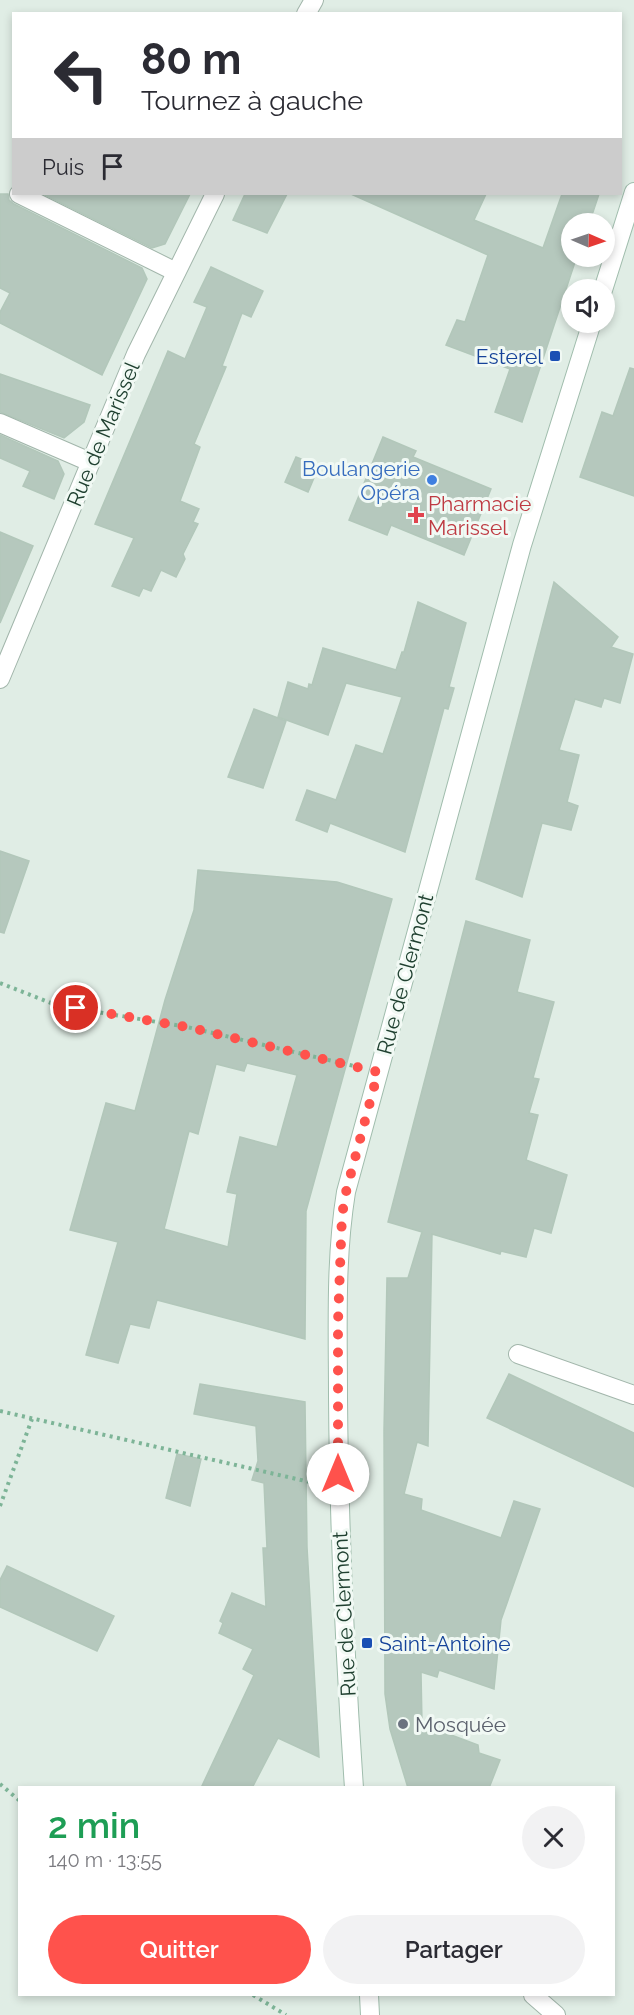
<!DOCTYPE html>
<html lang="fr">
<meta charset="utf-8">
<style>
:root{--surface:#fff;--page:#f2f2f3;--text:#2b2b33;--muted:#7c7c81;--accent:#ff524c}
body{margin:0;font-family:Raleway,sans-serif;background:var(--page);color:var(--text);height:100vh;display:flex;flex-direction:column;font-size:22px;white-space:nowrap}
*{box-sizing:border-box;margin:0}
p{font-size:20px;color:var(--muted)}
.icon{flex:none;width:33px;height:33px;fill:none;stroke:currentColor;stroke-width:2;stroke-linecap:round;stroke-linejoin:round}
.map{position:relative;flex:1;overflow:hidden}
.side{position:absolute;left:18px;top:1786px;width:597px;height:210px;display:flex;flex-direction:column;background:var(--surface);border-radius:0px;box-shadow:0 3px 9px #0003}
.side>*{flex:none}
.top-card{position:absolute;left:12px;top:12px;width:610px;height:183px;border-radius:0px;box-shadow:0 3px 9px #0003;background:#fff;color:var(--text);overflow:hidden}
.needle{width:39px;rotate:92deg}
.controls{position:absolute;left:561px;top:213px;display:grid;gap:12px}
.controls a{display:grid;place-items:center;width:54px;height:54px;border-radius:50%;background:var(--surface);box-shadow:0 3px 9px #0003;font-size:30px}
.pin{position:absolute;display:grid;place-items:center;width:51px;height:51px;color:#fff;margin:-26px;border:3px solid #fff;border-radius:50%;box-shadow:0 2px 6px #0007}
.me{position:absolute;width:66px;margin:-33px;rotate:0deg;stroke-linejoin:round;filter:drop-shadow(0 0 4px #0008)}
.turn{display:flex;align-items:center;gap:21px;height:126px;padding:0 30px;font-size:27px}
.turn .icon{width:78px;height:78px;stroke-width:2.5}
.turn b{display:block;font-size:42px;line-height:51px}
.then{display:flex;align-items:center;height:57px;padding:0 30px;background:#0003;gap:12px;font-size:22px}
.round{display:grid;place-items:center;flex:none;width:63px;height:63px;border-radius:32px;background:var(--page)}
.head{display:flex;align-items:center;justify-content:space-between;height:102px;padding:0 30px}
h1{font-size:36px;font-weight:600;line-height:45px;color:#1e9e55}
.button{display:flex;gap:12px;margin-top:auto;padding:12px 30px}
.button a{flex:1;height:69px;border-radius:36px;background:var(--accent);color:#fff;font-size:24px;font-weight:600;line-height:69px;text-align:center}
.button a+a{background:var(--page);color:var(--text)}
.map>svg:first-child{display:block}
.building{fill:#b5c8bd;stroke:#b2c7ba;stroke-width:1.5;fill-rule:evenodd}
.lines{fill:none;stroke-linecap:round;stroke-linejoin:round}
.lane-casing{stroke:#a2b6ab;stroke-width:20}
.street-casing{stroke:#a2b6ab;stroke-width:20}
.secondary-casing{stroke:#a0bdad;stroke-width:20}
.path{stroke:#7db497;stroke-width:4;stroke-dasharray:3 4.5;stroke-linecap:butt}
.lane{stroke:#fff;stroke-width:18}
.street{stroke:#fff;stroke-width:18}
.secondary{stroke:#fff;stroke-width:18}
.route{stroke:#ff524c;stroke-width:10;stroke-dasharray:0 18}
.transit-dot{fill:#1a4fb4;stroke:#f1f9f4;stroke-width:2}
.shop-dot{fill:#3f7fe0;stroke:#f1f9f4;stroke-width:2}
.health-dot{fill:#e0444e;stroke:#f1f9f4;stroke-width:2}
.worship-dot{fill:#6b7280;stroke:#f1f9f4;stroke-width:2}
.labels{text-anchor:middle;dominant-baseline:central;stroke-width:6;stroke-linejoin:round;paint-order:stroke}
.transit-label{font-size:21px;fill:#164399;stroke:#f1f9f4;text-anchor:end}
.street-label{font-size:21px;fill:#1f4030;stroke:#f1f9f4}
.shop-label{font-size:21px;fill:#366cbe;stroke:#f1f9f4;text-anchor:end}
.health-label{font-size:21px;fill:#be3a42;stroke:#f1f9f4;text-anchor:start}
.worship-label{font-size:21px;fill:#5b616d;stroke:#f1f9f4;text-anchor:start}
</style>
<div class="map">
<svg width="634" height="2015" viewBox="0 0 634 2015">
<rect width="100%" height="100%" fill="#e0ede5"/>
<g class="building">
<path d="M0,194H8L9,200L14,204L142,268L147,279L102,375L0,323V312L10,293L0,288Z"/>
<path d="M43,194H190L165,244L152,248Z"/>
<path d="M245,194H287L267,233L233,220Z"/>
<path d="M351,194H486L474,220L543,248L562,194H599L589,224H572V256H577L522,422L495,412L510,369L446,345L457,320L465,322L488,255Z"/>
<path d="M211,267L263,291L251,317L242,313L222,366L226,367L194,444L200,447L180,501L199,509L193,522L198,524L183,554L185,559L176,577L161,570L151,591L143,588L139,596L112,586L134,538L95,524L168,351L185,359L207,307L194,302Z"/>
<path d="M630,368L634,369V496L580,477L602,412L613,416Z"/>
<path d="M0,374L90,405L84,422L64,438L0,412Z"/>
<path d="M0,435L58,461L64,474L54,499L23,486L30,471L0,458Z"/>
<path d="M383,437L416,451L413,457L491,489L464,555L391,525L387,535L349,520Z"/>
<path d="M296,457L319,466L308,492L285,482Z"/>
<path d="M0,532L33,546L0,623Z"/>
<path d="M554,582L618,637L611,647L633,654L620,703L604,698L601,707L575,699L559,750L579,755L567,802L578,806L571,830L542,823L522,897L476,879Z"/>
<path d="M418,602L466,623L449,687L454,688L448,709L444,708L405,852L330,823L327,832L296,820L307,790L336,800L356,745L383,754L402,697L346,683L328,735L278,717L288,682L308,689L309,684L312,685L323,648L396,670L402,652H404Z"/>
<path d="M254,709L286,721L263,788L228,777Z"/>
<path d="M0,851L29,861L4,933L0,932Z"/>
<path d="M198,870L337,882L392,899L306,1211L305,1339L157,1300L149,1328L130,1324L118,1363L86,1355L118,1242L70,1230L106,1103L135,1111L165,1000L194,910ZM247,1063L297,1075L277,1147L240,1137L227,1192L237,1194L228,1247L164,1229L189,1131L198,1134L216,1064L244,1071Z"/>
<path d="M466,921L530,940L517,992L554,1002L533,1078L539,1079L529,1113L538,1115L526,1160L567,1175L551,1233L534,1228L526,1257L501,1251L500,1254L432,1234L428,1446L417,1442L404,1494L422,1499L421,1510L501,1538L514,1501L540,1509L501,1620L494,1689L439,1670L437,1677L421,1672L422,1724L478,1745L479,1753L500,1760L489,1788H408L390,1729L385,1694L384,1431L387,1278H408L422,1232L388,1222Z"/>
<path d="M509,1374L634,1433V1487L487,1418Z"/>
<path d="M200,1384L305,1402L307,1547L319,1757L278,1738L252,1788H201L254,1675L243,1669L253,1649L219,1633L223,1623L220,1621L232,1593L266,1607L263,1548H267L264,1483L252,1480L258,1461L256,1426L194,1414Z"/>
<path d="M177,1454L201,1459L190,1506L166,1498Z"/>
<path d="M7,1566L114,1616L97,1651L0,1607V1580Z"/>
</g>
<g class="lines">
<g class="lane-casing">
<path id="lane" d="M518,1354L634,1395"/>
</g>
<g class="street-casing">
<g id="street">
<path d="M306,14L314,0"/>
<path d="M19,194L176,272"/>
<path d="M0,423L90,462"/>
<path d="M0,679L136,354L215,194"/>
<path d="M533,1995L556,2015"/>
</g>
</g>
<g class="secondary-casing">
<g id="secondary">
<path d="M603,290L634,192"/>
<path d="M354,1788C345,1658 339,1527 338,1397C338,1329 335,1260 346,1192L522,545L592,322"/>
<path d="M369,1995L370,2015"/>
</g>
</g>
<g class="path">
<path d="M0,983L56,1005L187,1027L354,1066"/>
<path d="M0,1411L314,1483"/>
<path d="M0,1506L32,1419"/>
<path d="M0,1784L20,1801"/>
<path d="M253,1995L286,2015"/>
</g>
<use href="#lane" class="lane"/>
<use href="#street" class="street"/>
<use href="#secondary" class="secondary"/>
</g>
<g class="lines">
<path class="route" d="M76,1008L187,1027L378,1072L346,1192L342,1215L338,1322V1474"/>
</g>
<g class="transit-dot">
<rect x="549" y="350" width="12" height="12" rx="3"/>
<rect x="361" y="1637" width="12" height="12" rx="3"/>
</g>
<circle class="shop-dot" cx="432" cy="480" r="6"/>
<path class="health-dot" d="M413 506h6v6h6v6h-6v6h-6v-6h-6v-6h6z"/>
<circle class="worship-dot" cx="403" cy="1724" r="6"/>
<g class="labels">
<g class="transit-label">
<text x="543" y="356">Esterel</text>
<text x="379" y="1643" text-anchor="start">Saint-Antoine</text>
</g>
<g class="street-label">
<text transform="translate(103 434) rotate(-67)">Rue de Marissel</text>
<text transform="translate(405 974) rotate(-75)">Rue de Clermont</text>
<text transform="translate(344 1614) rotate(-93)">Rue de Clermont</text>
</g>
<g class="shop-label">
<text x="420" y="468">Boulangerie<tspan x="420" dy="24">Opéra</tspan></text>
</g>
<g class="health-label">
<text x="428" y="503">Pharmacie<tspan x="428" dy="24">Marissel</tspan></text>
</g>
<g class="worship-label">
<text x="415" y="1724">Mosquée</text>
</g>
</g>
</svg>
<div class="controls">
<a><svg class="needle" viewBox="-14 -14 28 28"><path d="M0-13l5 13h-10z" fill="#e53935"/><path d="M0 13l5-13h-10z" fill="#7c7c81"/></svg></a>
<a><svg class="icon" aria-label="sound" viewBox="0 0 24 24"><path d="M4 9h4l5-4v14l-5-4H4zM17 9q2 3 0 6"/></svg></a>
</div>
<div class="pin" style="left:76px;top:1008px;background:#d93025"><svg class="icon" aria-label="arrive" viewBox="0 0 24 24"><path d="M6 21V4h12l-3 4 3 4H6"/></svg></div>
<svg class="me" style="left:338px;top:1474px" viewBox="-20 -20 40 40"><circle r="19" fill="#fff"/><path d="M0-13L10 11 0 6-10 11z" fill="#ff524c"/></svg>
<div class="top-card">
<div class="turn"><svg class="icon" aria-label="left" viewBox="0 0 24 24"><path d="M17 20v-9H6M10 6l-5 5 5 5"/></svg><div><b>80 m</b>Tournez à gauche</div></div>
<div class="then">Puis<svg class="icon" aria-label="arrive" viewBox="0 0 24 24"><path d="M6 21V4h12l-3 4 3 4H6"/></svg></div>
</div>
<section class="side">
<div class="head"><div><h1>2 min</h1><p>140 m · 13:55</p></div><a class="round"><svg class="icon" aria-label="close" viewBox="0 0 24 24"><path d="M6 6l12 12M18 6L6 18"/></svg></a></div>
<div class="button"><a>Quitter</a><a>Partager</a></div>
</section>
</div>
